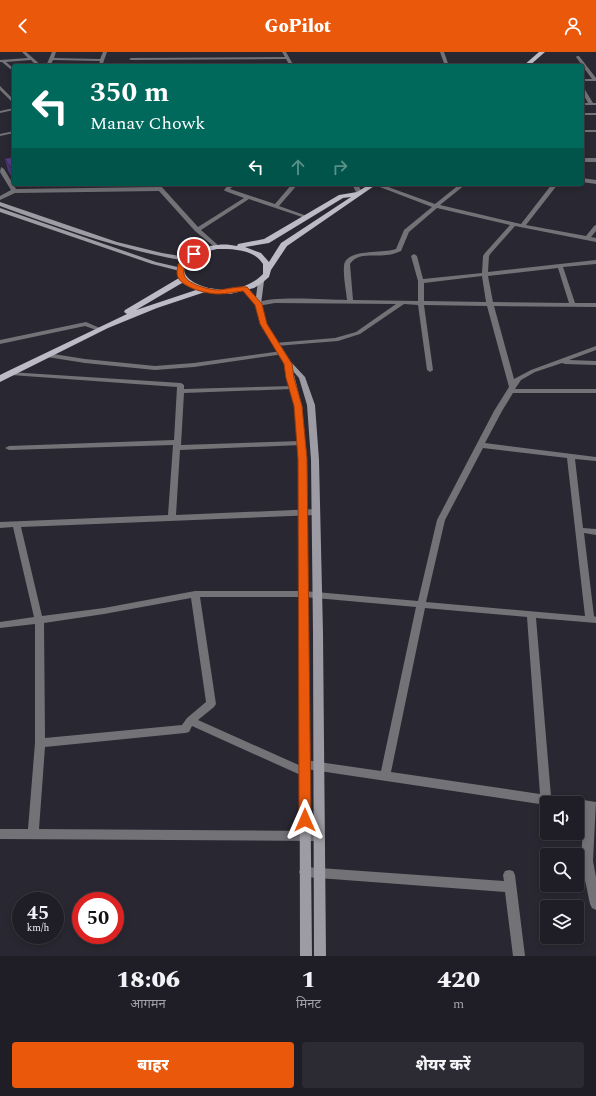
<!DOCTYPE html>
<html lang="hi">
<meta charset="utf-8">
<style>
:root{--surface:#1f1d25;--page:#2c2a32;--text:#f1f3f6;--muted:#a1a2a7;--line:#3c3b42;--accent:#ea580c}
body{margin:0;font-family:Spectral,"Noto Sans Devanagari",serif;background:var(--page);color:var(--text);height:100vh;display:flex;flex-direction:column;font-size:15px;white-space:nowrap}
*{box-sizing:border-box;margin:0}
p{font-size:13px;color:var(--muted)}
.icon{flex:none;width:22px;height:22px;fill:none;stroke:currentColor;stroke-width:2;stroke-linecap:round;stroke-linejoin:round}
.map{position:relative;height:904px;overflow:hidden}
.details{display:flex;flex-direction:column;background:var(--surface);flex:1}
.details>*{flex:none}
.hud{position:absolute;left:12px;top:12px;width:572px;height:122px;border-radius:4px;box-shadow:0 2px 6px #0003,0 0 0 1px var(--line);background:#00695c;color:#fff;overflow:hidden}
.buttons{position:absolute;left:540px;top:744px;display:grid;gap:8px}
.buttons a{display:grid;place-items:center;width:44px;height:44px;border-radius:4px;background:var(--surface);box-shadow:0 2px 6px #0003,0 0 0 1px var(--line);font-size:20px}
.speed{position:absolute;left:12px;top:840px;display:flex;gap:8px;font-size:20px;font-weight:700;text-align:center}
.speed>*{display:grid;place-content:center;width:52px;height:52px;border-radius:50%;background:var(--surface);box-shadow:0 2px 6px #0003,0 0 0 1px var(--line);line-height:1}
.speed small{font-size:10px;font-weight:400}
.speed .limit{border:6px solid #d22;background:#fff;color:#111}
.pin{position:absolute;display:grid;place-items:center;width:34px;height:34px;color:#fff;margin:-17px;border:2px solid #fff;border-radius:50%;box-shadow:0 1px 4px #0007}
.me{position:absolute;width:44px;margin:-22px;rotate:0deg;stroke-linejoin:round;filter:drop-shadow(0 0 3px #0008)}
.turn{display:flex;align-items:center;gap:14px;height:84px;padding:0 12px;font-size:18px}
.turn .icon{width:52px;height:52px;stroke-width:2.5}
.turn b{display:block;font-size:28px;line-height:34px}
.lanes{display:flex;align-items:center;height:38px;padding:0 12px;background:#0003;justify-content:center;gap:20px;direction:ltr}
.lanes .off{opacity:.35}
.eta{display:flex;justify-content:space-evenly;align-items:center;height:68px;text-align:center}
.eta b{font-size:24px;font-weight:800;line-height:28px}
.action{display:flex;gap:8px;margin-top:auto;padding:8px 12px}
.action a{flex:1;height:46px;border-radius:4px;background:var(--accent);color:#fff;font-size:16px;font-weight:800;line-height:46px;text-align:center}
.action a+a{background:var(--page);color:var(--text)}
header{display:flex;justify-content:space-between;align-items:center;height:52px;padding:0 12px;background:var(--accent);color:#fff;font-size:18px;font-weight:800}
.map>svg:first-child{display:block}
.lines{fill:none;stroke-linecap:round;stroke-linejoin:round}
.street{fill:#737277;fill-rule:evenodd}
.secondary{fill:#9d9ba3;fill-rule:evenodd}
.primary{fill:#bdbbc6;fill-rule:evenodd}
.wall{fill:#493671}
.building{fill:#553f83;stroke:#3c2c5c}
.route{fill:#ea580c;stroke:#983908}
</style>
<header><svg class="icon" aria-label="back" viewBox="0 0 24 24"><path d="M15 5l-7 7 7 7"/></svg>GoPilot<svg class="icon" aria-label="person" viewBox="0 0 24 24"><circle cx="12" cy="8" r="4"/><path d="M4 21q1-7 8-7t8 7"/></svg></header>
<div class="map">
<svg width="596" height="904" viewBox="0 0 596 904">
<rect width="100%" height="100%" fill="#292731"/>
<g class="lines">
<g class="street">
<path d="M22,0H26L42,14H37L31,8L6,10L14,17V20L2,10H0V8L28,6Z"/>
<path d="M52,0H56L54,6L100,7L103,0H107L102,14H98L100,9L53,8L50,14H46Z"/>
<path d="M282,0H286L294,14H290L286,7L131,8L129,7L131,6L285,5Z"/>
<path d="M440,0H444L449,14H445Z"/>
<path d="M577,4H579L596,26V29H582V27H592L576,5Z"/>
<path d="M0,34L14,48V52L0,38Z"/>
<path d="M582,35L584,36L593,51H596V53H582V51H588L582,40Z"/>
<path d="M14,56V58L0,61V59Z"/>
<rect x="582" y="61" width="14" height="2"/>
<rect x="582" y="78" width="14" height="2"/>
<path d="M14,79V81L0,84V82Z"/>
<rect x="582" y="106" width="14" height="4"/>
<path d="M1,115L4,117L16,137L156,135V133H160L198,175L244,146L225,139L224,138L229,132H235L230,137L275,152L292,132H298L279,154L310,165L305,166L249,147L201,178L219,194V196L217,197L195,179L159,139L15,141L0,148V144L11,138L0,120Z"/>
<path d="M582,126L596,128V132L582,130Z"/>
<path d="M352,132H358L362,141L361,142H357Z"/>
<path d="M372,132H380L435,152L460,132H466L440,153L521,172L552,132H558L526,173L586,184L594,174L596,173V179L591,185L596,186V190L515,174L491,201L489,204L488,220L596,208V212L563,215L575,251H596V255L494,254L514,327L531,318L596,294V298L569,308L596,309V313L565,312L562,311L535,320L521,328L515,337H596V341H513L502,359L485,391L596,405V409L575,407L583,476L596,477V483L584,481L594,564L596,565V571L536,566L551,744L572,748L573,750L577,747L596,750L593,809L596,825V858L592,856L590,852L581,809L584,758L577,757V751H547L546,753L306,717L309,718L310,721L309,724L305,725L192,674L189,680L185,681L45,695L39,777L319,779L323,780L324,784L323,788L319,789L0,787V777H28L35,691V572L0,576V570L34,565L13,475L0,476V470L168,463L173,393L9,398L5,396L9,394L174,388L177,335L11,323L9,322L8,321L9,320L181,331L184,333V337L294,334L296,335L292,337L184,341L181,393L301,389L305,391L301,393L180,398L176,463L316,457L320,460L316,463L21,475L42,564L104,556L195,539H304L418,549L437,468L494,359L509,335L487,254L424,253L433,318L430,320L427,318L418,253L404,252L360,282L338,289L276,294L273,292L274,291L335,286L356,280L396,252L275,251L258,254L255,252C268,243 328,248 347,248C346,237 343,225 344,214C345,196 384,202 396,197L404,178L432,155ZM437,156L510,173L485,201L483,204L482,221L423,227L417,204L414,202L411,204L418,229V249L353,248L350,212C358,200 373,205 386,203C391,203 396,201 401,199L409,180ZM558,216L569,251L493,250L488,224ZM482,224L486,250L424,249V231ZM483,396L567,406L585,564L426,550L445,468ZM200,545H304L416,555L381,719L305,708L301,709L300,712L301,714L198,668L214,655L216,652ZM191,546L206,650L187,666L182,673L45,686L44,571L104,562ZM425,556L527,565L540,742L391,720Z"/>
<path d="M86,270L102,277L99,279L85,274L0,292V288Z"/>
<path d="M282,299L285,301L284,302L194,315L155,318L85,311L47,305L44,303L47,301L85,307L155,314L194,311Z"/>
<path d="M305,815L504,829L503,823L505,819L509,818L513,819L515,823L525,904H513L505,840L305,825L301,824L299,820L301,816Z"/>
</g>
<g class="secondary">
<path d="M0,150L117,190L162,201L186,205L189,207L186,209C121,198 61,176 0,154Z"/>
<path d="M0,156L156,210L182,216L183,217L180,219L152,212L0,160Z"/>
<path d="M261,227L264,229L261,252L267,272L291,310L305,325L315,353L319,408L323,581L326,904H314L313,581L311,408L307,353L299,326L293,319L302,354L307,407L312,904H300L299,407L294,354L287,326L285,311L261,272L255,252L242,237L245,235L247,236L256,245L258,229Z"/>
</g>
<g class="primary">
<path d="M539,0H545L529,14H523Z"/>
<path d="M370,132H377L287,194L271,218L269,225L262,231L254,236L230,242L205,240L157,256L108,276L0,330V323L8,319L127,262L124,260L125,258L179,226C169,205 202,194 218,193C225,192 231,193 237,194L238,192L264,187L339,143L357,140ZM351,145L281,191L269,210L261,201L245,195L269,191L343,146ZM217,197C233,197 254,197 263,212V222C226,261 136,216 217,197ZM182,231L196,238L136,258Z"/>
</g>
</g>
<g class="wall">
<path d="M14,105V129L8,119L5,107Z"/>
<path d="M16,132H80V135H18Z"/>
</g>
<path class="building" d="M14,105V120L5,107Z"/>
<path class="route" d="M192,200L197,202L185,212C185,215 183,219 184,222C185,232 210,238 219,238C228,237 238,234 247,235L262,252L267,272L292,312L294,326L302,354L307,407L311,768L309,772L305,774L301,772L299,768L298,407L294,354L286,326L284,312L260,272L255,253L243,239C235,240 227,242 218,242C207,242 177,235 177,221C177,218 178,214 178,212Z"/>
</svg>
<div class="buttons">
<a><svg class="icon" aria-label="sound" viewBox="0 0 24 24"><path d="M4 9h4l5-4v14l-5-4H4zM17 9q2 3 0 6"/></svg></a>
<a><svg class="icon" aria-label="search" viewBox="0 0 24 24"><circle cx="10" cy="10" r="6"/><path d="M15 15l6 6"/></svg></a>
<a><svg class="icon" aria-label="layers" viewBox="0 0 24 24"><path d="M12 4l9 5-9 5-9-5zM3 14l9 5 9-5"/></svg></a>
</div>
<div class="speed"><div>45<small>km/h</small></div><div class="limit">50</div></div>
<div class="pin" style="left:194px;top:202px;background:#d93025"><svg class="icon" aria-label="arrive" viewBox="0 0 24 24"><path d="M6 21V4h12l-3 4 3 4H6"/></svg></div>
<svg class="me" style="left:305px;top:768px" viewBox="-20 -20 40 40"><path d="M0-17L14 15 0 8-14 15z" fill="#ea580c" stroke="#fff" stroke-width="4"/></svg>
<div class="hud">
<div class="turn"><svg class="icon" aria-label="left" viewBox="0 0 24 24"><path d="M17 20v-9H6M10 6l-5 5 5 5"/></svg><div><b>350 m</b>Manav Chowk</div></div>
<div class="lanes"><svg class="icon" aria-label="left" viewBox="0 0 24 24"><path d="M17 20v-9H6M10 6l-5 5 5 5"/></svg><svg class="icon off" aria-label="ahead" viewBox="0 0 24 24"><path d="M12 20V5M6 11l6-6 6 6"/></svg><svg class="icon off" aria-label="right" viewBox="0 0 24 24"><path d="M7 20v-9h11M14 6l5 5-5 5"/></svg></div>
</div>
</div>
<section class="details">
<div class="eta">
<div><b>18:06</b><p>आगमन</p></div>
<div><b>1</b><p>मिनट</p></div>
<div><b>420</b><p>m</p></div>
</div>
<div class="action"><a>बाहर</a><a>शेयर करें</a></div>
</section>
